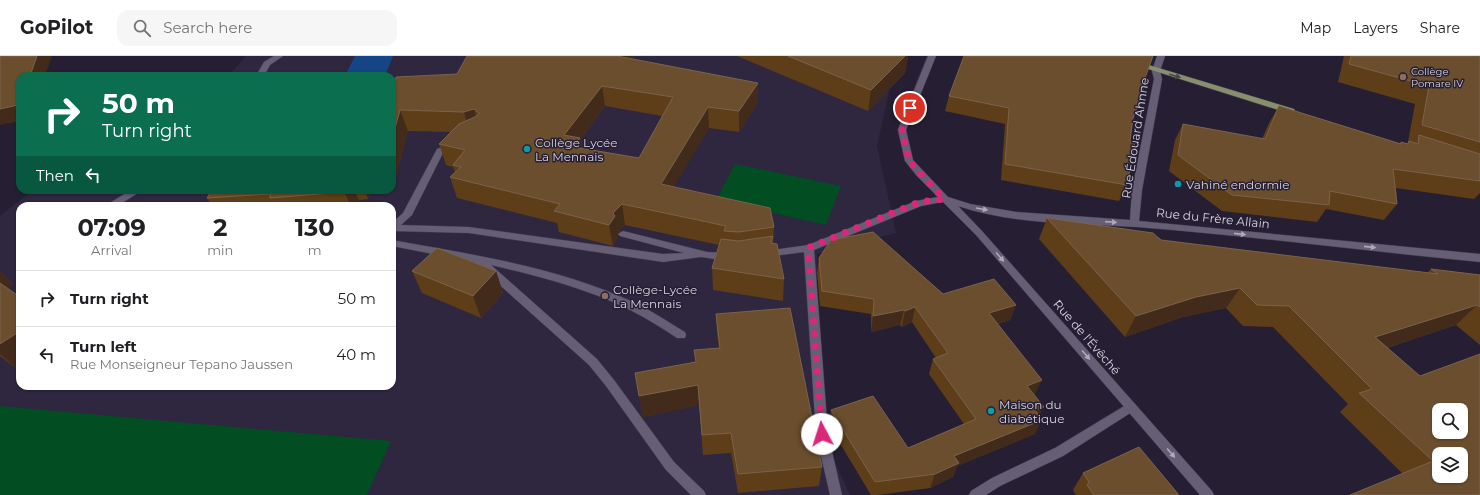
<!DOCTYPE html>
<meta charset="utf-8">
<style>
:root{--surface:#fff;--page:#f6f6f6;--text:#202124;--muted:#757577;--line:#e0e0e0}
body{margin:0;font-family:Montserrat,sans-serif;background:var(--page);color:var(--text);height:100vh;display:flex;flex-direction:column;font-size:15px;white-space:nowrap}
*{box-sizing:border-box;margin:0}
p{font-size:13px;color:var(--muted)}
.icon{flex:none;width:22px;height:22px;fill:none;stroke:currentColor;stroke-width:2;stroke-linecap:round;stroke-linejoin:round}
.map{position:relative;flex:1;overflow:hidden}
.side{position:absolute;left:16px;top:146px;width:380px;height:188px;display:flex;flex-direction:column;background:var(--surface);border-radius:12px;box-shadow:0 1px 3px #0004}
.side>*{flex:none}
.top-card{position:absolute;left:16px;top:16px;width:380px;height:122px;border-radius:12px;box-shadow:0 1px 3px #0004;background:#0b6e4f;color:#fff;overflow:hidden}
.fabs{position:absolute;left:1432px;top:347px;display:grid;gap:8px}
.fabs a{display:grid;place-items:center;width:36px;height:36px;border-radius:8px;background:var(--surface);box-shadow:0 1px 3px #0004;font-size:20px}
.pin{position:absolute;display:grid;place-items:center;width:34px;height:34px;color:#fff;margin:-17px;border:2px solid #fff;border-radius:50%;box-shadow:0 1px 4px #0007}
.me{position:absolute;width:44px;margin:-22px;rotate:355deg;stroke-linejoin:round;filter:drop-shadow(0 0 3px #0008)}
.turn{display:flex;align-items:center;gap:14px;height:84px;padding:0 20px;font-size:18px}
.turn .icon{width:52px;height:52px;stroke-width:2.5}
.turn b{display:block;font-size:28px;line-height:34px}
.then{display:flex;align-items:center;height:38px;padding:0 20px;background:#0003;gap:8px;font-size:15px}
.eta{display:flex;justify-content:space-evenly;align-items:center;height:68px;text-align:center}
.eta b{font-size:24px;font-weight:700;line-height:28px}
ul{padding:0;list-style:none}
li{display:flex;align-items:center;gap:12px;height:56px;padding:0 20px;border-top:1px solid var(--line)}
li div{flex:1}
li b{display:block;font-size:15px}
li em{font-style:normal}
header{display:flex;align-items:center;gap:24px;box-sizing:border-box;height:56px;padding:0 20px;background:var(--surface);border-bottom:1px solid var(--line)}
header strong{font-size:19px}
nav{display:flex;gap:22px;margin-inline-start:auto;font-size:14px}
.search{width:280px;height:36px;background:var(--page);display:flex;align-items:center;gap:10px;box-sizing:border-box;padding:0 14px;border-radius:12px;color:var(--muted);font-size:15px}
.map>svg:first-child{display:block}
.built{fill:#2f2640;fill-rule:evenodd}
.green{fill:#024d22}
.water{fill:#164585}
.lines{fill:none;stroke-linecap:round;stroke-linejoin:round}
.street-casing{stroke:#433d4d;stroke-width:1}
.secondary-casing{stroke:#433d4d;stroke-width:1}
.primary-casing{stroke:#433d4d;stroke-width:1}
.street{fill:#655e75;fill-rule:evenodd}
.secondary{fill:#655e75;fill-rule:evenodd}
.primary{fill:#878f6d;fill-rule:evenodd}
.wall{fill:#5d3e19;fill-rule:evenodd}
.shaded-wall{fill:#422b1a}
.building{fill:#6a4e2e;stroke:#7b634a;fill-rule:evenodd}
.oneway{fill:#484647}
.oneway2{fill:#aea9bb}
.route{stroke:#db2777;stroke-width:7;stroke-dasharray:0 12.6}
.education-dot{fill:#8d6e63;stroke:#261f33;stroke-width:1.5}
.culture-dot{fill:#0f9aa8;stroke:#261f33;stroke-width:1.5}
.labels{text-anchor:middle;dominant-baseline:central;stroke-width:3;stroke-linejoin:round;paint-order:stroke}
.far-poi-label{font-size:10px;fill:#d6d2e0;stroke:#261f33;text-anchor:start}
.street-label{font-size:12px;fill:#d6d2e0;stroke:#261f33}
.poi-label{font-size:12px;fill:#d6d2e0;stroke:#261f33;text-anchor:start}
</style>
<header>
<strong>GoPilot</strong>
<div class="search"><svg class="icon" aria-label="search" viewBox="0 0 24 24"><circle cx="10" cy="10" r="6"/><path d="M15 15l6 6"/></svg>Search here</div>
<nav><a>Map</a><a>Layers</a><a>Share</a></nav>
</header>
<div class="map">
<svg width="1480" height="439" viewBox="0 0 1480 439">
<rect width="100%" height="100%" fill="#261f33"/>
<path class="built" d="M246,0H897L877,90L896,177L817,198V281L821,376L850,439H0V160L33,134H392V20H228ZM20,150H392V330H20Z"/>
<g class="green">
<path d="M735,108L841,130L826,169L716,144Z"/>
<path d="M0,350L391,385L367,439H0Z"/>
</g>
<path class="water" d="M355,0H393L385,20H345Z"/>
<g class="lines">
<g class="street-casing">
<g id="street">
<path d="M274,0H283L270,9L264,20H256L264,6Z"/>
<path d="M453,87L457,90L443,97L412,159L401,169L469,171L663,198L684,197L620,180L618,178L623,175L707,196L728,197L733,201L728,205L701,201L663,206L469,177L392,175V167L403,157L437,93Z"/>
<path d="M131,134H143L117,150H105Z"/>
<path d="M944,140L947,141L949,143L947,145L921,150L814,194L828,378L842,439H830L816,378L804,196L766,201L761,198L766,195L808,189L916,145Z"/>
<path d="M392,184C474,199 559,211 635,247C652,255 668,266 685,276L686,279L685,282H677C662,272 646,262 630,254C586,232 538,220 491,209L597,303L614,324L674,406L704,435L706,439H691L666,414L606,330L589,309L474,206L392,190Z"/>
<path d="M1131,346L1135,348L1137,351L1135,354L1063,400L1000,430L986,439H969L971,435L992,422L1055,392Z"/>
</g>
</g>
<g class="secondary-casing">
<path id="secondary" d="M928,0H936L906,74L913,104L948,141L970,148L1016,156L1130,164L1132,134L1154,23L1152,15L1157,0H1165L1160,15L1162,23L1142,134L1139,165L1480,198V206C1366,195 1252,180 1137,171C1078,167 1015,169 958,150L982,175L1212,435L1214,439H1200L976,179L917,120L905,105L898,74Z"/>
</g>
<g class="primary-casing">
<path id="primary" d="M1107,0H1119L1294,53L1295,55L1291,57H1288Z"/>
</g>
<use href="#street" class="street"/>
<use href="#secondary" class="secondary"/>
<use href="#primary" class="primary"/>
</g>
<g class="wall">
<path d="M737,0H908L905,17L868,55Z"/>
<path d="M1344,0H1480V137L1474,143L1396,132L1397,148L1384,164L1326,153L1317,166L1222,155L1169,115L1175,84L1183,68L1262,83L1269,67L1279,50L1400,88L1401,86L1407,88L1408,86L1415,48L1338,26Z"/>
<path d="M633,4L758,27L757,48L739,76L709,72L673,131L774,171L773,187L784,223L783,245L713,234L712,212L719,189L625,169L618,177V180L613,190L609,189L559,176L557,167L457,142L450,121L455,116L453,111L446,109L439,88L451,76L408,75L393,130H392V25L457,18ZM605,50L662,60L639,102L582,92L581,83Z"/>
<path d="M1141,33L1133,62L1130,85L1127,129L1119,145L1001,124L1005,68L945,55L949,40Z"/>
<path d="M207,134H371L368,143L359,144L357,150H212L207,142L209,138Z"/>
<path d="M1047,162L1161,184L1427,217L1431,213L1480,219V289L1456,269L1387,292L1480,439L1403,418L1340,356L1348,348L1273,271L1243,270L1226,252L1183,261L1125,281L1039,183Z"/>
<path d="M819,202L943,238L1016,249L1010,264L998,268L1035,338L1034,339L1039,360L1035,378L957,410L953,421L930,432L878,439H871L829,369L831,354L908,392L964,368L929,318L933,303L936,302L912,266L902,271L900,269L871,276V258L820,250L817,217Z"/>
<path d="M0,215L13,228L7,232L17,313L0,300Z"/>
<path d="M412,215H496L503,237L481,262L422,237Z"/>
<path d="M716,258L822,411L819,430L738,437L731,397L703,399L699,349L643,361L635,317L695,306L719,292L717,279Z"/>
<path d="M1083,417L1179,439H1076L1073,434Z"/>
</g>
<g class="shaded-wall">
<path d="M37,0H52L45,20H30Z"/>
<path d="M617,0H636L619,21Z"/>
<path d="M905,0H908L905,17L868,55L871,34Z"/>
<path d="M758,27L757,48L739,76V55Z"/>
<path d="M602,30L605,50L581,83L584,102L564,79Z"/>
<path d="M20,45V65L0,69V53Z"/>
<path d="M708,51L709,72L663,149L661,128Z"/>
<path d="M474,53L480,74L470,77L464,56Z"/>
<path d="M400,54L408,75L393,130L392,128V83Z"/>
<path d="M345,134H354L359,144L357,150H351L344,136Z"/>
<path d="M364,134H371L368,143Z"/>
<path d="M622,148L625,169L618,177V180L613,190L609,169L613,157Z"/>
<path d="M0,215L13,228L2,235L0,233Z"/>
<path d="M496,215L503,237L481,262L473,240Z"/>
<path d="M1240,232L1226,252L1183,261L1125,281L1136,260L1196,241Z"/>
<path d="M1016,249L1010,264L984,272L989,257Z"/>
<path d="M1477,249L1456,269L1356,302L1375,281Z"/>
<path d="M915,251L912,266L902,271L905,255Z"/>
<path d="M904,254L900,269L871,276L873,260Z"/>
<path d="M20,275V311L17,313L0,298V288Z"/>
<path d="M1042,324L1035,338L1020,344L1027,330Z"/>
<path d="M698,329L699,349L643,361L639,340Z"/>
<path d="M1044,351L1036,366L1035,354Z"/>
<path d="M1042,364L1035,378L957,410L953,421L930,432L935,418L954,400Z"/>
</g>
<g class="building">
<path d="M0,0H37L30,20H20V45L18,49L0,53Z"/>
<path d="M467,0H617L758,27L739,55L708,51L661,128L770,152L774,171L739,176L724,175L726,170L622,148L613,157L615,160L609,169L605,168L554,155L560,148L450,121L461,111L453,109L465,94L439,88L459,68L477,60L479,57L474,53L464,56L400,54L392,83V25L395,24L396,21L457,18ZM602,30L673,41L639,102L574,91L580,82L564,79Z"/>
<path d="M788,0H905L871,34Z"/>
<path d="M964,0H1153L1141,33L1144,34L1133,62L1130,85L1135,86L1127,129L1005,108L1009,52L949,40Z"/>
<path d="M1351,0H1480V86L1422,69L1429,30L1349,8Z"/>
<path d="M1279,50L1401,88V86L1408,88L1409,85L1418,88L1419,79L1480,98V125L1393,113L1397,148L1330,135L1329,149L1232,139L1178,99L1183,68L1265,83Z"/>
<path d="M212,134H345L344,136L270,142V138L207,142Z"/>
<path d="M1047,162L1153,177L1161,184L1438,218L1431,213L1480,219V251L1477,249L1375,281L1420,320L1480,298V439H1350L1433,405L1359,337L1372,333L1289,250L1257,249L1240,232L1196,241L1136,260ZM1439,354H1461V376H1439ZM1439,398H1461V420H1439Z"/>
<path d="M873,176L943,238L994,223L1016,249L989,257L1042,324L1027,330L1044,351L1035,354L1042,364L954,400L959,407L935,418L875,426L831,354L873,340L908,392L976,363L933,303L948,297L915,251L905,255L904,254L873,260L874,243L822,235L819,202L831,184Z"/>
<path d="M773,180L771,187L777,188L784,223L712,212L721,183L739,185Z"/>
<path d="M437,192L496,215L473,240L412,215Z"/>
<path d="M0,227L20,241V275L0,288Z"/>
<path d="M790,252L822,411L738,418L731,377L702,379L698,329L639,340L635,317L696,306L694,294L720,292L716,258Z"/>
<path d="M1139,391L1179,439H1094L1087,429L1089,426L1083,417Z"/>
</g>
<defs><path id="oneway-solid" d="M-6-.8H1V-3.2L6.5 0L1 3.2V.8H-6Z"/></defs>
<use class="oneway" href="#oneway-solid" transform="translate(1175 20) rotate(16)"/>
<g class="oneway2">
<use href="#oneway-solid" transform="translate(982 153) rotate(10)"/>
<use href="#oneway-solid" transform="translate(1111 166) rotate(4)"/>
<use href="#oneway-solid" transform="translate(1240 178) rotate(6)"/>
<use href="#oneway-solid" transform="translate(1370 191) rotate(6)"/>
<use href="#oneway-solid" transform="translate(1000 201) rotate(49)"/>
<use href="#oneway-solid" transform="translate(1086 299) rotate(49)"/>
<use href="#oneway-solid" transform="translate(1171 397) rotate(49)"/>
</g>
<g class="lines">
<path class="route" d="M822,378L808,192L919,146L944,143L909,105L902,74L910,52"/>
</g>
<g class="education-dot">
<circle cx="1403" cy="21" r="4"/>
<circle cx="605" cy="240" r="4"/>
</g>
<g class="culture-dot">
<circle cx="527" cy="93" r="4"/>
<circle cx="1178" cy="128" r="4"/>
<circle cx="991" cy="355" r="4"/>
</g>
<g class="labels">
<g class="far-poi-label">
<text x="1411" y="15">Collège<tspan x="1411" dy="12">Pomare IV</tspan></text>
</g>
<g class="street-label">
<text transform="translate(1135 82) rotate(-81)">Rue Édouard Ahnne</text>
<text transform="translate(1213 162) rotate(6)">Rue du Frère Allain</text>
<text transform="translate(1087 281) rotate(49)">Rue de l'Évêché</text>
</g>
<g class="poi-label">
<text x="535" y="86">Collège Lycée<tspan x="535" dy="14">La Mennais</tspan></text>
<text x="1186" y="128">Vahiné endormie</text>
<text x="613" y="233">Collège-Lycée<tspan x="613" dy="14">La Mennais</tspan></text>
<text x="999" y="348">Maison du<tspan x="999" dy="14">diabétique</tspan></text>
</g>
</g>
</svg>
<div class="fabs">
<a><svg class="icon" aria-label="search" viewBox="0 0 24 24"><circle cx="10" cy="10" r="6"/><path d="M15 15l6 6"/></svg></a>
<a><svg class="icon" aria-label="layers" viewBox="0 0 24 24"><path d="M12 4l9 5-9 5-9-5zM3 14l9 5 9-5"/></svg></a>
</div>
<div class="pin" style="left:910px;top:52px;background:#d93025"><svg class="icon" aria-label="arrive" viewBox="0 0 24 24"><path d="M6 21V4h12l-3 4 3 4H6"/></svg></div>
<svg class="me" style="left:822px;top:378px" viewBox="-20 -20 40 40"><circle r="19" fill="#fff"/><path d="M0-13L10 11 0 6-10 11z" fill="#db2777"/></svg>
<div class="top-card">
<div class="turn"><svg class="icon" aria-label="right" viewBox="0 0 24 24"><path d="M7 20v-9h11M14 6l5 5-5 5"/></svg><div><b>50 m</b>Turn right</div></div>
<div class="then">Then<svg class="icon" aria-label="left" viewBox="0 0 24 24"><path d="M17 20v-9H6M10 6l-5 5 5 5"/></svg></div>
</div>
<section class="side">
<div class="eta">
<div><b>07:09</b><p>Arrival</p></div>
<div><b>2</b><p>min</p></div>
<div><b>130</b><p>m</p></div>
</div>
<ul>
<li><svg class="icon" aria-label="right" viewBox="0 0 24 24"><path d="M7 20v-9h11M14 6l5 5-5 5"/></svg><div><b>Turn right</b></div><em>50 m</em></li>
<li><svg class="icon" aria-label="left" viewBox="0 0 24 24"><path d="M17 20v-9H6M10 6l-5 5 5 5"/></svg><div><b>Turn left</b><p>Rue Monseigneur Tepano Jaussen</p></div><em>40 m</em></li>
</ul>
</section>
</div>
